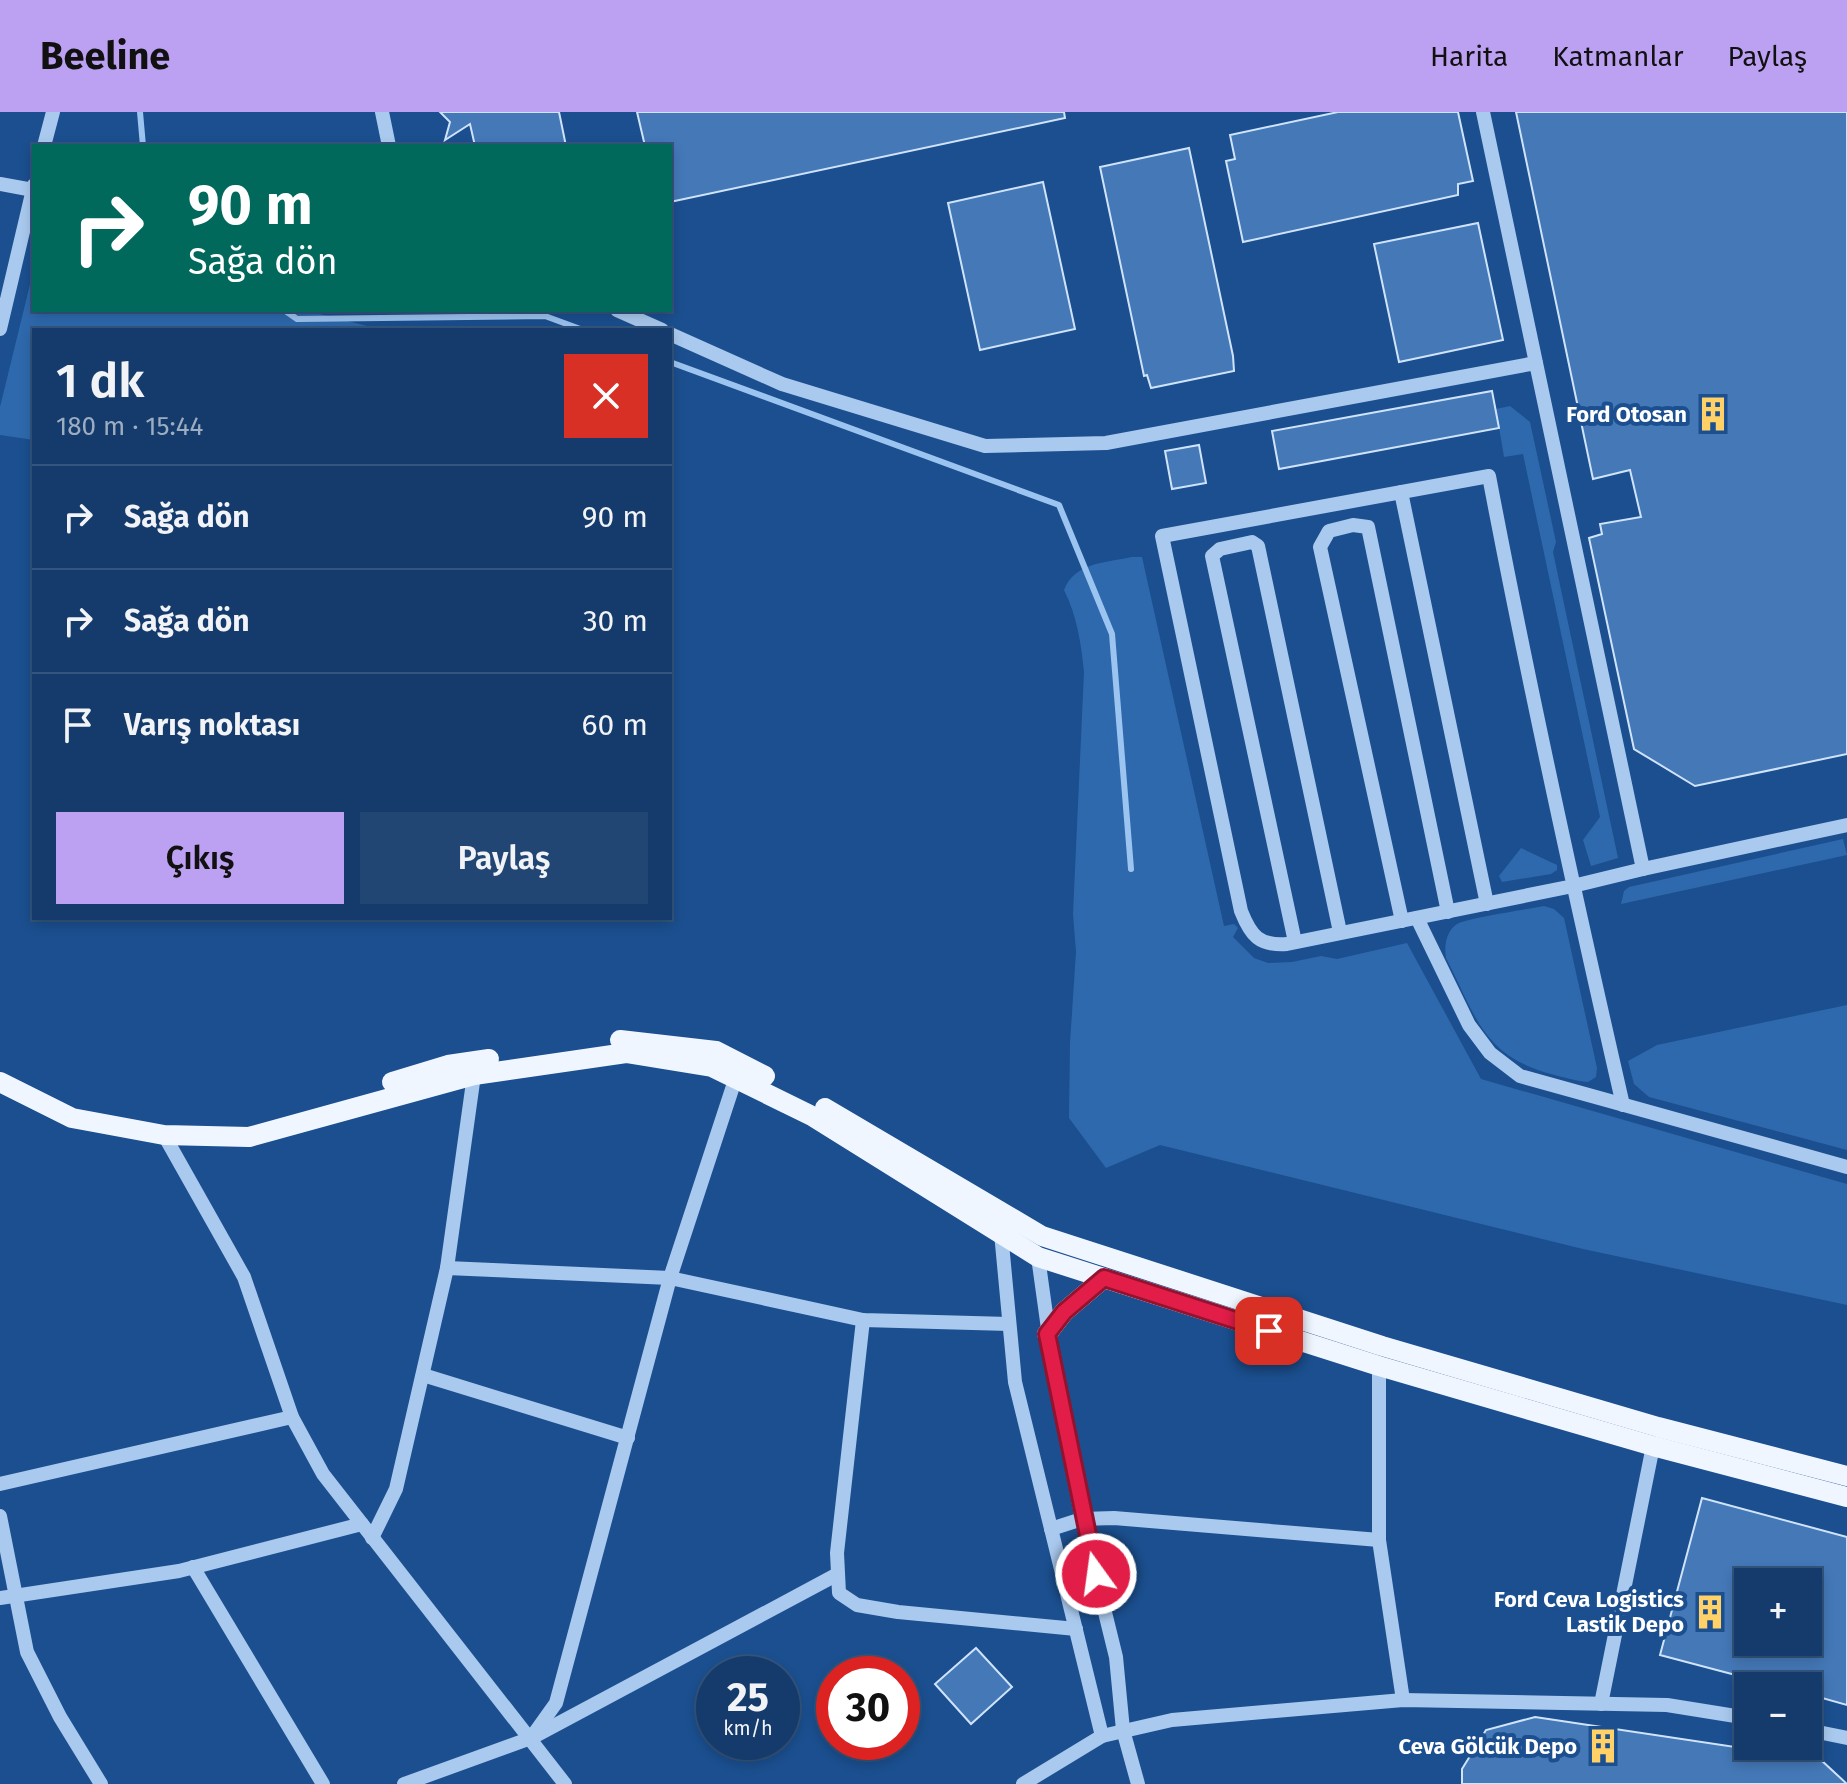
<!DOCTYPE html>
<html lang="tr">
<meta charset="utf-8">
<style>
:root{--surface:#143b6b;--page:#214673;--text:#f1f3f6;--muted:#9dadc1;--line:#33557e;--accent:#bca0f2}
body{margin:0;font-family:"Fira Sans",sans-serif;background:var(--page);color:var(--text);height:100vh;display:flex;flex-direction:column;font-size:30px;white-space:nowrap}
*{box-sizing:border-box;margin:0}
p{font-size:26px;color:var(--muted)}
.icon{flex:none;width:44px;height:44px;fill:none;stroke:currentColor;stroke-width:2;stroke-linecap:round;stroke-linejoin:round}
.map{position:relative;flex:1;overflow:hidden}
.drawer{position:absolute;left:32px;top:216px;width:640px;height:592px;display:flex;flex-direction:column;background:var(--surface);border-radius:0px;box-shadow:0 4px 12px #0003,0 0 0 2px var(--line)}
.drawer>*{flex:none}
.hud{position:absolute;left:32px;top:32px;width:640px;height:168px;border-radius:0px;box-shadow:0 4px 12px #0003,0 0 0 2px var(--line);background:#00695c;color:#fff;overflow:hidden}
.fabs{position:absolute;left:1734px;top:1456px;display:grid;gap:16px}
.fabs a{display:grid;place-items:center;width:88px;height:88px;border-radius:0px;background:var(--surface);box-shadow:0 4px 12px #0003,0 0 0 2px var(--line);font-size:40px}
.speed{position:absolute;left:696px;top:1544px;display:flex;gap:16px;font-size:40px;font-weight:700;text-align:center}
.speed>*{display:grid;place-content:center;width:104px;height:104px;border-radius:50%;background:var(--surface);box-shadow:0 4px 12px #0003,0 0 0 2px var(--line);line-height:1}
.speed small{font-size:20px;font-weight:400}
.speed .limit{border:12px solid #d22;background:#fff;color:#111}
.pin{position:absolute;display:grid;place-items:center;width:68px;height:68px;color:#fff;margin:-34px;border-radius:16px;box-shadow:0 4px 12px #0006}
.me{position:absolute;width:88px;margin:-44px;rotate:346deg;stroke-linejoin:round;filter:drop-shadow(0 0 6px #0008)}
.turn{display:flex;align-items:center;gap:28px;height:168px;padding:0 24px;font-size:36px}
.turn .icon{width:104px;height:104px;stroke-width:2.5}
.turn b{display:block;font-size:56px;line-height:68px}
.round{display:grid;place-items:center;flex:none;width:84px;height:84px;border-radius:0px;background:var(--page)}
.headline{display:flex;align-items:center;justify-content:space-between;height:136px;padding:0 24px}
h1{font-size:48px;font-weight:600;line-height:60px}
.action{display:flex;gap:16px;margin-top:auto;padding:16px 24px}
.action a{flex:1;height:92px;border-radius:0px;background:var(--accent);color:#111;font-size:32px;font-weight:600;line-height:92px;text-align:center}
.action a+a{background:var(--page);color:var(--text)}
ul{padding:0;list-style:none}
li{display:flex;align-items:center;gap:24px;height:104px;padding:0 24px;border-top:2px solid var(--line)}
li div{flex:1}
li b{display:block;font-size:30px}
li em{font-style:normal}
header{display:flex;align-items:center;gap:48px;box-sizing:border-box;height:112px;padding:0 40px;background:var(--accent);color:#111}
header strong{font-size:38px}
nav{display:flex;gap:44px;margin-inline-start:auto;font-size:28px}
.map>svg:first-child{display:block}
.green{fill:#2e69ad}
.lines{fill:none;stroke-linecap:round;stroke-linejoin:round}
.stream{stroke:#9cc4f0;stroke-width:6}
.building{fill:#4478b7;stroke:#cfe3fa;stroke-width:2;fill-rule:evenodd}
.minor{stroke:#a9c9ee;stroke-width:14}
.major{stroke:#f0f6ff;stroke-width:20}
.route-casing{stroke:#92132f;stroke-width:20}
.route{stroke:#e11d48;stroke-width:14}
.labels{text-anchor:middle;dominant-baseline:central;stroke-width:8;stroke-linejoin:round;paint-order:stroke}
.poi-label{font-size:22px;font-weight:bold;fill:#fff;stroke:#1b4f8f;text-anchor:end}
</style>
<header>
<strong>Beeline</strong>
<nav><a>Harita</a><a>Katmanlar</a><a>Paylaş</a></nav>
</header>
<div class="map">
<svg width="1847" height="1672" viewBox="0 0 1847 1672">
<rect width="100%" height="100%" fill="#1b4f8f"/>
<g class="green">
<path d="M34,156V198H304L383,218H34V328L0,323V295Z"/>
<path d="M1510,294L1530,310L1556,430L1553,440L1618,746L1591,754L1583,728L1600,705L1523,342L1504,345L1496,297Z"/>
<path d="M1132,445H1142L1224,814L1234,812L1238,816L1233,825L1254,846L1268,851L1292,850L1321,844L1337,847L1407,831L1481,967L1847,1072V1193L1583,1137L1160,1033L1106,1056L1069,1006L1070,931L1076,840L1073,802L1084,560C1081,531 1077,504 1064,478C1075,450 1105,451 1132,445Z"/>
<path d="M1843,727L1847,743L1621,792L1624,779L1629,775Z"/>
<path d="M1521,736L1557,753V758L1551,762L1502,770L1499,764Z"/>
<path d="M1544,794L1554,797L1564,806L1597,956L1596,965L1588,970C1575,969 1563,965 1551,962C1482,943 1476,904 1446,846C1444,834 1446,819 1457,812C1466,806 1529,797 1544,794Z"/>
<path d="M1847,893V1038L1649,985L1634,972L1628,949L1657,933Z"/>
</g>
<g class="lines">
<g class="stream">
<path d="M140,0L143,34"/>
<path d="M284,198L297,207L545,204L583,218"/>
<path d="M670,250L1059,393L1112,522L1131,757"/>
</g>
</g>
<g class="building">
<path d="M440,0H559L566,34H475L470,12L445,28L450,10Z"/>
<path d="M637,0H1064L1065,6L670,90V34H645Z"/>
<path d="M1338,0H1458L1473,69L1458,72V83L1243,130L1226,49L1235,47L1230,23Z"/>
<path d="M1516,0H1847V642L1695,674L1634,637L1589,426L1602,422L1600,412L1641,405L1630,358L1593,367Z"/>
<path d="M1189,36L1233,244L1234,259L1151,276L1147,263L1144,264L1100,55Z"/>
<path d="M1043,70L1075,217L980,238L948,91Z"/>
<path d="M1478,111L1503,228L1399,250L1374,132Z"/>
<path d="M1492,279L1499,316L1279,357L1272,319Z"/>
<path d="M1199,333L1206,371L1172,377L1165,339Z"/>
<path d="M1702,1386L1847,1425V1593L1808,1582V1574H1777L1660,1543ZM1748,1470H1808V1530H1748Z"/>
<path d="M976,1536L1012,1575L971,1612L935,1572Z"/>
<path d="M1535,1605L1821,1648L1847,1672H1462V1657L1486,1618Z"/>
</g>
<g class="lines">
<g class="minor">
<path d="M382,0L389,34"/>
<path d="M1483,0L1536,251"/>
<path d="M44,34L53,0"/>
<path d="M0,72L33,78"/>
<path d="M617,198L662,218"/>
<path d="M0,217L34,73"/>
<path d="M670,222L782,272L985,334L1106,331L1536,251L1643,757L1847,713"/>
<path d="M1401,380L1487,792"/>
<path d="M1417,806L1469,913L1490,941L1520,964L1847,1055"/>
<path d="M1402,809L1320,435L1329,419L1353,413L1368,415L1448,800"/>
<path d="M1295,830L1212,444L1220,437L1252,430L1258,434L1340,820"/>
<path d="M1623,993C1575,784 1529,575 1489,364L1162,424L1241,799C1251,824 1259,834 1287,832L1573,774L1643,757"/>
<path d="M164,1023L244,1165L292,1305L323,1362L565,1672"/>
<path d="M1001,1121L1015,1270L1102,1624"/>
<path d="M1038,1145L1056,1274L1082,1407L1116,1545L1123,1618L1138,1672"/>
<path d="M447,1156L670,1166L863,1208L1009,1212"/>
<path d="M863,1208L837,1441L839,1481L857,1493L898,1500L1076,1517"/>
<path d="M1379,1254V1428L1403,1588"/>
<path d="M423,1263L628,1326"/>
<path d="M0,1372L292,1305"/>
<path d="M0,1404L27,1540L60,1605L101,1672"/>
<path d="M1051,1417L1082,1407L1114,1406L1379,1428"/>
<path d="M372,1426L396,1377L447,1156L474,963"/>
<path d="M193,1455L323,1672"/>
<path d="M0,1486L179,1459L362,1412"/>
<path d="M1601,1592L1653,1334"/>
<path d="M1808,1618L1847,1626"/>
<path d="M535,1624L836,1463"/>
<path d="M404,1672L531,1626L556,1591L670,1166L736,965"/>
<path d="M1023,1672L1102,1624L1172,1608L1403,1588L1667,1593L1748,1606"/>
</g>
<g class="major">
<path d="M620,928L716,939L765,964"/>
<path d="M0,970L72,1006L164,1023L249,1025L474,963L626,941L712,955L812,1004L1038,1145L1379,1254L1653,1334L1847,1385"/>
<path d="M392,970L448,953L489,947"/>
<path d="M825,996L1042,1124L1382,1234L1658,1315L1847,1364"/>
<path d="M1047,1222L1064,1200L1104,1166"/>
</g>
</g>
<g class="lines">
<g class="route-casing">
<path id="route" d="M1096,1462L1047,1222L1064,1200L1104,1166L1269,1219"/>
</g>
<use href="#route" class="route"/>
</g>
<defs>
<g id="building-bare" transform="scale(2.76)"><path d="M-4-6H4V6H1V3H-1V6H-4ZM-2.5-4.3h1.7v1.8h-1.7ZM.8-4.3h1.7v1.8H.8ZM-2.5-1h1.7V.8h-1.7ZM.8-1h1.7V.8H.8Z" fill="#ffd166" stroke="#1b4f8f" stroke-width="2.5" paint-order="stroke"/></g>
</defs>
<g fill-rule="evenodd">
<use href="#building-bare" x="1713" y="302"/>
<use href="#building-bare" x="1710" y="1500"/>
<use href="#building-bare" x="1603" y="1634"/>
</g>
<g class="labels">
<g class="poi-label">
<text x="1687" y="302">Ford Otosan</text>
<text x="1684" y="1487">Ford Ceva Logistics<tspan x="1684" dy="25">Lastik Depo</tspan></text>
<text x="1577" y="1634">Ceva Gölcük Depo</text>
</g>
</g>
</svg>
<div class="fabs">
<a>+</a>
<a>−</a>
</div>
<div class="speed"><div>25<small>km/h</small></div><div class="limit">30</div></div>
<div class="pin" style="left:1269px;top:1219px;background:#d93025"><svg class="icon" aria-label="arrive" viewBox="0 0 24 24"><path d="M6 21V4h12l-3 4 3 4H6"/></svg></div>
<svg class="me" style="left:1096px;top:1462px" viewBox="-20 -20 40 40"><circle r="17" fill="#e11d48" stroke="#fff" stroke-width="3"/><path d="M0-11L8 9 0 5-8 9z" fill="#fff"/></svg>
<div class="hud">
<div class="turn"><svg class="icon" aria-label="right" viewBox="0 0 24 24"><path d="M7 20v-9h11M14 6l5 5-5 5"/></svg><div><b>90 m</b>Sağa dön</div></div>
</div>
<section class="drawer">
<div class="headline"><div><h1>1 dk</h1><p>180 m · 15:44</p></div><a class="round" style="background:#d93025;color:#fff"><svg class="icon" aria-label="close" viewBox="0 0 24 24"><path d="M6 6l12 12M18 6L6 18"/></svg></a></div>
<ul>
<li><svg class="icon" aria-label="right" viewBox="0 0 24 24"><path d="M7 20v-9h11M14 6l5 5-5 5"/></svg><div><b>Sağa dön</b></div><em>90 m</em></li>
<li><svg class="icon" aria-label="right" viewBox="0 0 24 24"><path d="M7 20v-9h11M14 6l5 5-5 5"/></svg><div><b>Sağa dön</b></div><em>30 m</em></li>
<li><svg class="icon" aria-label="arrive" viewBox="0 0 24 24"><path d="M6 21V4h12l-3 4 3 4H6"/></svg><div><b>Varış noktası</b></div><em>60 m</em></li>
</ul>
<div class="action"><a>Çıkış</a><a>Paylaş</a></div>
</section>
</div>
